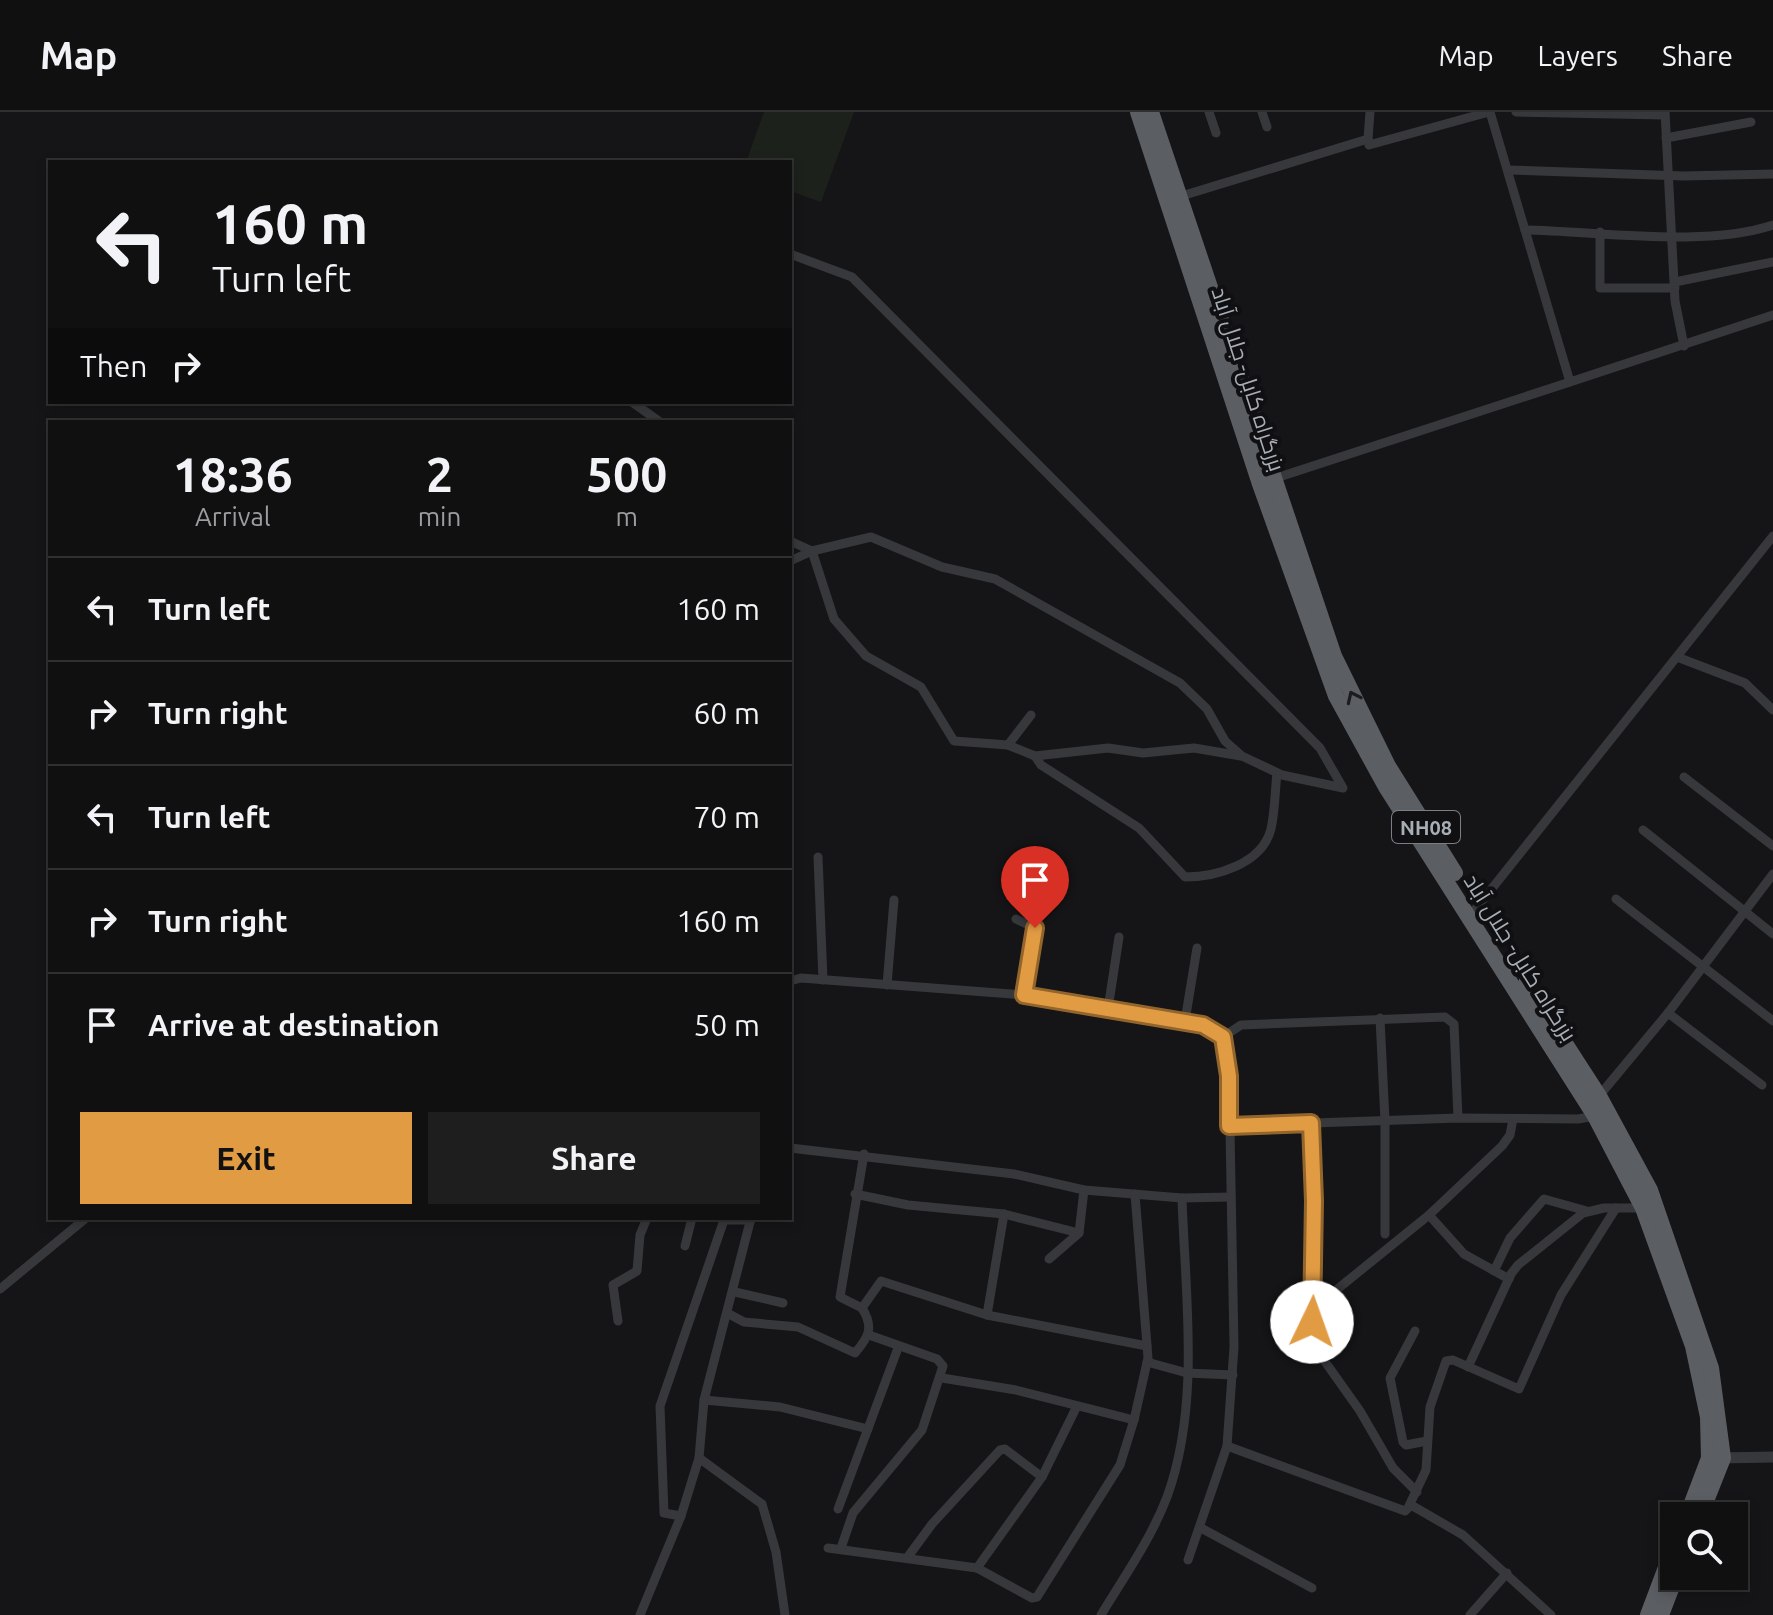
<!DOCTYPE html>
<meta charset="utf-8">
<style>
:root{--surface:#101011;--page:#1e1e1f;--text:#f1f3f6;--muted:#9c9d9f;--line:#303031;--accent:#e19b43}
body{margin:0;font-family:Ubuntu,Cairo,sans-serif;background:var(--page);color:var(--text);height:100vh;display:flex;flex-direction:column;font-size:30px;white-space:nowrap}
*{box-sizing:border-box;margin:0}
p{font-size:26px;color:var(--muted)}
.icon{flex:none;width:44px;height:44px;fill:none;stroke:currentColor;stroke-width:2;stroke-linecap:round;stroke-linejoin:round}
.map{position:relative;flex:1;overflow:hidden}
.sheet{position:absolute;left:48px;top:308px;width:744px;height:800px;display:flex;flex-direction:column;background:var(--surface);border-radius:0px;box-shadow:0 4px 12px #0003,0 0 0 2px var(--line)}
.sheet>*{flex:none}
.banner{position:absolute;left:48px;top:48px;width:744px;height:244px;border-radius:0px;box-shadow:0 4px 12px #0003,0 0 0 2px var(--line);background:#101011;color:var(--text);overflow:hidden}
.fabs{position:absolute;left:1660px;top:1390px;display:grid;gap:16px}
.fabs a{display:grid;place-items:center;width:88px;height:88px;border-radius:0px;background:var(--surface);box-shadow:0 4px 12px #0003,0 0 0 2px var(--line);font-size:40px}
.pin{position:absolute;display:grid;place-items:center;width:68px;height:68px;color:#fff;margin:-82px -34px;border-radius:50% 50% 50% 0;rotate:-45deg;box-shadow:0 0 8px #0007}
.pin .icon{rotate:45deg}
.me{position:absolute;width:88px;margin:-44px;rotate:3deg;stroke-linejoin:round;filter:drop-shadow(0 0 6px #0008)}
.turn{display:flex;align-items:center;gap:28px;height:168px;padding:0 32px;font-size:36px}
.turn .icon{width:104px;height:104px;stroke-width:2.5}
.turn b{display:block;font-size:56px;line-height:68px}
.then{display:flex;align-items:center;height:76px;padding:0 32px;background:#0003;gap:16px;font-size:30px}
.eta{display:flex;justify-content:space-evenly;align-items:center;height:136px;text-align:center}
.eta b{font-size:48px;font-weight:700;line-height:56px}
.action{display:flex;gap:16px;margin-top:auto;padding:16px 32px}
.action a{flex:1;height:92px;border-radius:0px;background:var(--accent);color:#111;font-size:32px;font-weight:700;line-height:92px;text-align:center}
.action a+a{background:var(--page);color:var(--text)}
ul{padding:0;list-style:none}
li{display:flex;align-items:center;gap:24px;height:104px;padding:0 32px;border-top:2px solid var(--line)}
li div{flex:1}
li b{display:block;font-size:30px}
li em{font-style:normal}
header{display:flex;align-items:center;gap:48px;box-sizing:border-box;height:112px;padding:0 40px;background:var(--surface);border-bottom:2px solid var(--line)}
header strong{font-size:38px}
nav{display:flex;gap:44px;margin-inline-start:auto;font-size:28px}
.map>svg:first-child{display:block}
.green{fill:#1c211c}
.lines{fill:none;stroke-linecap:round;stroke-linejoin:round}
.minor{stroke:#36383b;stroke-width:9}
.tertiary{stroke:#36383b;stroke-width:11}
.trunk{stroke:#5b5e63;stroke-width:16}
.oneway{stroke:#1b1c1e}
.route-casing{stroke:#92652c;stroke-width:20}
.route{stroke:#e19b43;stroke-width:14}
.labels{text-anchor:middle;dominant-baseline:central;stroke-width:8;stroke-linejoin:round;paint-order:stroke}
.shield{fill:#101012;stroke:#7a7f85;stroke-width:2}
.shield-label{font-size:20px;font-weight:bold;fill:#a8aeb6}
.street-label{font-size:22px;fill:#a8aeb6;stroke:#101012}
</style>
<header>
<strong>Map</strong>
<nav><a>Map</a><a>Layers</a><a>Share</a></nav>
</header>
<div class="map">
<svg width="1773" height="1503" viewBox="0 0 1773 1503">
<rect width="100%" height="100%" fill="#151517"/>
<path class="green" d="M764,0H854L821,90L790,79V50H746Z"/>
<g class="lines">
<g class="minor">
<path d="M1209,0L1216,21"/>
<path d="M1262,0L1267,15"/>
<path d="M1490,0L1570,270L1773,203"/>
<path d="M1516,0L1665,3"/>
<path d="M1665,0L1675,189L1684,234"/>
<path d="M1666,26L1751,10"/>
<path d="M1368,27L1369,33L1489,0"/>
<path d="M1508,58L1684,64L1773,62"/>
<path d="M1175,86L1368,27L1370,0"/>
<path d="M1525,118C1598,119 1704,136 1773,113"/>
<path d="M1600,120V176H1675"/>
<path d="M790,142L852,165L1320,636L1343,676L1282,663L1242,644L1225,629L1207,597L1180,571L995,467L942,455L871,425L812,439L790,429"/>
<path d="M1675,170L1773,150"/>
<path d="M632,290L660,310"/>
<path d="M1273,367L1570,270"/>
<path d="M790,449L812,439L834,507L866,544L921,575L954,629L1008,633L1031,603"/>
<path d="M1677,545L1745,571L1773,598"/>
<path d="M1008,633L1035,644L1108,636L1143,641L1194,636L1241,644"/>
<path d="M1035,644L1041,653L1139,716L1185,765C1216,765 1262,752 1271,717C1275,699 1275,679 1277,661"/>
<path d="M1684,665L1773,734"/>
<path d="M1643,718L1773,822"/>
<path d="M818,745L823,868"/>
<path d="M1616,787L1773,909"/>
<path d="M1470,804L1773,424"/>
<path d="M1016,807L1035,816L1024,883"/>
<path d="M790,869L801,866L1024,883L1185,909L1203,913L1223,925L1229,964L1234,1235L1227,1334L1188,1448"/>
<path d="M887,873L894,788"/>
<path d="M1108,897L1119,825"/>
<path d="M1668,901L1762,973"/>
<path d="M1380,906L1385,1009V1122"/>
<path d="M1185,909L1197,836"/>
<path d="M1223,925L1241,913L1445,905L1454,912L1458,1006"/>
<path d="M1599,984L1668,901L1773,762"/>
<path d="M1311,1011L1314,1196L1309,1227L1360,1299L1393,1356L1417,1380"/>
<path d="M1229,1014L1458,1006L1578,1007L1595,1004"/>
<path d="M790,1036L1014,1062L1084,1078L1182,1086L1231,1085"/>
<path d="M864,1042L840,1185L862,1196L881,1169L987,1203L1147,1234"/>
<path d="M855,1082L908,1093L1004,1102L1079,1121"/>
<path d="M1429,1103L1464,1142L1509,1167"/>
<path d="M685,1134L692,1106"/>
<path d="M1049,1147L1079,1121L1084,1078"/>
<path d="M1494,1159L1510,1126L1544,1087L1587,1099"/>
<path d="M0,1177L86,1106"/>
<path d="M735,1180L783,1191"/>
<path d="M1314,1196L1429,1103L1502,1034L1510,1023L1513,1007"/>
<path d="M729,1202L744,1210L798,1215L855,1241C869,1225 874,1215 862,1196"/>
<path d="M987,1203L1004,1102"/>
<path d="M618,1209L613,1173L637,1159L640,1123L647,1106"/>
<path d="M1415,1219L1390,1266L1403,1330L1406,1333L1427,1329"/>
<path d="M1147,1250L1187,1261L1233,1263"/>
<path d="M1468,1255L1511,1162L1518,1153L1583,1101L1604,1096H1643"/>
<path d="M942,1266L1016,1278L1134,1308"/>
<path d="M704,1288L780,1295L868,1317"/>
<path d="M1227,1334L1405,1399L1408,1396L1426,1358L1430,1295L1446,1249L1453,1248L1519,1277L1561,1183L1616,1096"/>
<path d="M699,1346L762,1392L776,1440L785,1503"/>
<path d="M1411,1393L1463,1423L1551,1503"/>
<path d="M838,1397L898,1236"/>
<path d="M681,1404L664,1401L660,1294L724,1108H751"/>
<path d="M1201,1416L1312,1476"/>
<path d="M828,1436L977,1456L1032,1486L1037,1485L1120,1353L1134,1308L1148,1246L1135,1082"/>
<path d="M841,1436L853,1401L922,1318L943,1254L937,1247L869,1223"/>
<path d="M907,1446L932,1412L1000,1338L1005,1337L1042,1365"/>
<path d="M977,1456L1042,1365L1077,1294"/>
<path d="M640,1503L681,1404L699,1346L704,1288L751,1106"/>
<path d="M1101,1503C1124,1465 1151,1427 1167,1385C1201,1292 1185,1182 1182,1086"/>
<path d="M1470,1503L1507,1461"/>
</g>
<path class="tertiary" d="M1718,1346L1773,1345"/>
<g class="trunk">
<path d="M1138,0L1260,372L1336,584L1386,675L1595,1004L1643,1096L1693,1234L1708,1305L1709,1346L1687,1404"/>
<path d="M1151,0L1334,544L1388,654L1455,761"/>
<path d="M1526,871L1599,984L1650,1078L1711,1256L1723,1346L1700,1404"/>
<path d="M1648,1503L1674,1434"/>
<path d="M1661,1503L1676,1464"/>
</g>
</g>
<defs><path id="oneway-chevron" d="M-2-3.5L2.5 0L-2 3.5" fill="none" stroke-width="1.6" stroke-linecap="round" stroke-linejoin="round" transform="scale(2)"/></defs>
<use class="oneway" href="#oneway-chevron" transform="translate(1353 585) rotate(-115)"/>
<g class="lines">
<g class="route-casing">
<path id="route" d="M1035,816L1024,883L1203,913L1223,925L1229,964V1014L1311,1011L1314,1089L1312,1210"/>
</g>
<use href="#route" class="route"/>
</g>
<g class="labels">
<rect class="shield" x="1392" y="699" width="68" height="32" rx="6"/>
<g class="shield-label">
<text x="1426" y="715">NH08</text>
</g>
<g class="street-label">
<text transform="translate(1249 267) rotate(72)">بزرگراه کابل- جلال آباد</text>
<text transform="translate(1521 845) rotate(58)">بزرگراه کابل- جلال آباد</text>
</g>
</g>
</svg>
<div class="fabs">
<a><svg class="icon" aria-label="search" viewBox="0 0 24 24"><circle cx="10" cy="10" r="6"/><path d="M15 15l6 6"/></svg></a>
</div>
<div class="pin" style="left:1035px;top:816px;background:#d93025"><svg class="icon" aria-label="arrive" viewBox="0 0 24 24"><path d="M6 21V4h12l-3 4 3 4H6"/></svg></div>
<svg class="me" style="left:1312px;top:1210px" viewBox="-20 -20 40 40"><circle r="19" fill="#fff"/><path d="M0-13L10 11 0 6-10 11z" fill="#e19b43"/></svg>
<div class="banner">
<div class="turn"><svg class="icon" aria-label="left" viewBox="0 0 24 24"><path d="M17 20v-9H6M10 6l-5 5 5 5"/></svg><div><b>160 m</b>Turn left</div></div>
<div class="then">Then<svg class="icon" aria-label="right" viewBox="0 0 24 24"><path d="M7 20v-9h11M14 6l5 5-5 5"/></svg></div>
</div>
<section class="sheet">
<div class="eta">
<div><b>18:36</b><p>Arrival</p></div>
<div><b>2</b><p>min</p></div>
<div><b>500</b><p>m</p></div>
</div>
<ul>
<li><svg class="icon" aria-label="left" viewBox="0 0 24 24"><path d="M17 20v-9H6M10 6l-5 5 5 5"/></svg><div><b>Turn left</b></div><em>160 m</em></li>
<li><svg class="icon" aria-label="right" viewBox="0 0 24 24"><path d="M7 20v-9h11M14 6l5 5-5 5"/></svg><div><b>Turn right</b></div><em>60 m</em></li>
<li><svg class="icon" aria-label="left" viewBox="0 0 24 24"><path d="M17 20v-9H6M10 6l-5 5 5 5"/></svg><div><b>Turn left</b></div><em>70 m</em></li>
<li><svg class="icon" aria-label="right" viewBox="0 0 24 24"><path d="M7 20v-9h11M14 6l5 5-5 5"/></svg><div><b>Turn right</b></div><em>160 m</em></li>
<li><svg class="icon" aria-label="arrive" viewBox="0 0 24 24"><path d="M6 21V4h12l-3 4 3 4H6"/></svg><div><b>Arrive at destination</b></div><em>50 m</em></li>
</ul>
<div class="action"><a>Exit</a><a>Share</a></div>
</section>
</div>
